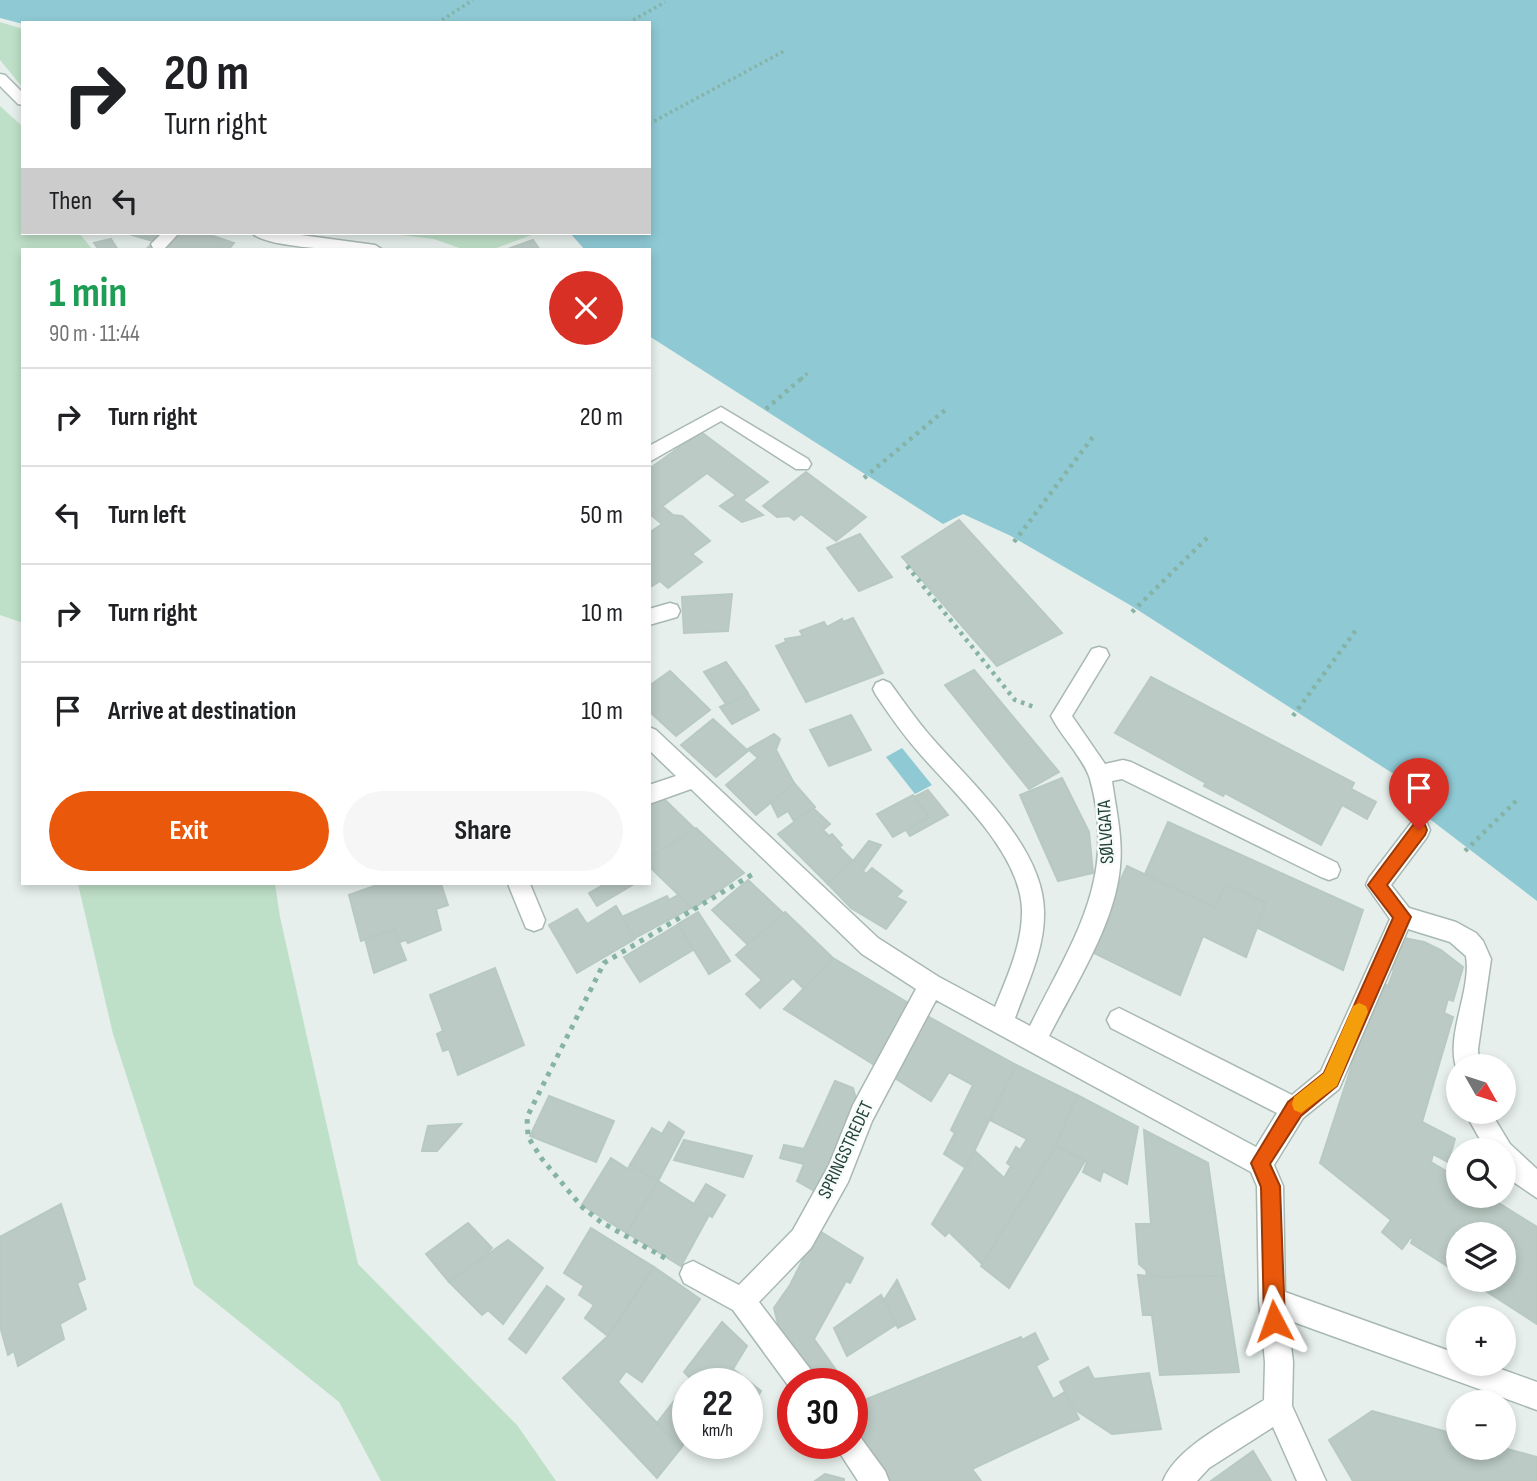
<!DOCTYPE html>
<meta charset="utf-8">
<style>
:root{--surface:#fff;--page:#f6f6f6;--text:#202124;--muted:#757577;--line:#e0e0e0;--accent:#ea580c}
body{margin:0;font-family:"Sofia Sans Condensed",sans-serif;background:var(--page);color:var(--text);height:100vh;display:flex;flex-direction:column;font-size:26px;white-space:nowrap}
*{box-sizing:border-box;margin:0}
p{font-size:23px;color:var(--muted)}
.icon{flex:none;width:38px;height:38px;fill:none;stroke:currentColor;stroke-width:2;stroke-linecap:round;stroke-linejoin:round}
.map{position:relative;flex:1;overflow:hidden}
.drawer{position:absolute;left:21px;top:248px;width:630px;height:637px;display:flex;flex-direction:column;background:var(--surface);border-radius:0px;box-shadow:0 4px 10px #0003}
.drawer>*{flex:none}
.guide{position:absolute;left:21px;top:21px;width:630px;height:214px;border-radius:0px;box-shadow:0 4px 10px #0003;background:#fff;color:var(--text);overflow:hidden}
.needle{width:46px;rotate:129deg}
.tools{position:absolute;left:1446px;top:1054px;display:grid;gap:14px}
.tools a{display:grid;place-items:center;width:70px;height:70px;border-radius:50%;background:var(--surface);box-shadow:0 4px 10px #0003;font-size:35px}
.speed{position:absolute;left:672px;top:1368px;display:flex;gap:14px;font-size:35px;font-weight:700;text-align:center}
.speed>*{display:grid;place-content:center;width:91px;height:91px;border-radius:50%;background:var(--surface);box-shadow:0 4px 10px #0003;line-height:1}
.speed small{font-size:18px;font-weight:400}
.speed .limit{border:10px solid #d22;background:#fff;color:#111}
.pin{position:absolute;display:grid;place-items:center;width:60px;height:60px;color:#fff;margin:-72px -30px;border-radius:50% 50% 50% 0;rotate:-45deg;box-shadow:0 0 7px #0007}
.pin .icon{rotate:45deg}
.me{position:absolute;width:77px;margin:-38px;rotate:356deg;stroke-linejoin:round;filter:drop-shadow(0 0 5px #0008)}
.turn{display:flex;align-items:center;gap:24px;height:147px;padding:0 28px;font-size:32px}
.turn .icon{width:91px;height:91px;stroke-width:2.5}
.turn b{display:block;font-size:49px;line-height:60px}
.then{display:flex;align-items:center;height:66px;padding:0 28px;background:#0003;gap:14px;font-size:26px}
.round{display:grid;place-items:center;flex:none;width:74px;height:74px;border-radius:37px;background:var(--page)}
.head{display:flex;align-items:center;justify-content:space-between;height:119px;padding:0 28px}
h1{font-size:42px;font-weight:700;line-height:52px;color:#1e9e55}
.primary-button{display:flex;gap:14px;margin-top:auto;padding:14px 28px}
.primary-button a{flex:1;height:80px;border-radius:42px;background:var(--accent);color:#fff;font-size:28px;font-weight:700;line-height:80px;text-align:center}
.primary-button a+a{background:var(--page);color:var(--text)}
ul{padding:0;list-style:none}
li{display:flex;align-items:center;gap:21px;height:98px;padding:0 28px;border-top:2px solid var(--line)}
li div{flex:1}
li b{display:block;font-size:26px}
li em{font-style:normal}
.map>svg:first-child{display:block}
.green{fill:#bfe0c8}
.water{fill:#8ec9d4}
.building{fill:#bbcac4;stroke:#b8c9c2;stroke-width:2}
.lines{fill:none;stroke-linecap:round;stroke-linejoin:round}
.minor-casing{stroke:#a8b8b2;stroke-width:3}
.path-far2{stroke:#86b3a5;stroke-width:3.5;stroke-dasharray:2.5 3.5;stroke-linecap:butt}
.path-far1{stroke:#86b3a5;stroke-width:4.5;stroke-dasharray:3.5 5;stroke-linecap:butt}
.path{stroke:#86b3a5;stroke-width:5;stroke-dasharray:4.5 6;stroke-linecap:butt}
.minor{fill:#fff;fill-rule:evenodd}
.route{fill:#ea580c;stroke:#983908;stroke-width:2}
.slow{fill:#f59e0b}
.labels{text-anchor:middle;dominant-baseline:central;stroke-width:5;stroke-linejoin:round;paint-order:stroke}
.street-label{font-size:19px;fill:#24423a;stroke:#f7fbf9}
</style>
<div class="map">
<svg width="1537" height="1481" viewBox="0 0 1537 1481">
<rect width="100%" height="100%" fill="#e6efeb"/>
<g class="green">
<path d="M0,22L23,29V88L0,60Z"/>
<path d="M0,106L23,127V233H79L93,250H23V623L0,615Z"/>
<path d="M385,233H537L491,250H465L434,239Z"/>
<path d="M78,884H275L280,917L358,1264L517,1425L556,1481H381L339,1402L194,1285L113,1034Z"/>
</g>
<g class="water">
<path d="M0,0H1537V901L1393,791L1400,778L1130,605L1011,536L963,514L943,524L649,336V250H585L570,233H649V23L23,24L0,18Z"/>
<path d="M902,748L932,785L915,794L886,757Z"/>
</g>
<g class="building">
<path d="M126,233H161L152,241Z"/>
<path d="M177,233H204L234,243L228,250H145L151,245L161,248Z"/>
<path d="M111,239L118,250H99L94,243Z"/>
<path d="M533,240L540,250H505Z"/>
<path d="M701,432L768,482L743,500L763,515L742,522L720,506L736,495L707,473L649,516V469Z"/>
<path d="M806,472L866,517L836,541L801,514L794,520L789,516L777,517L763,506Z"/>
<path d="M662,506L673,515L682,516L710,541L692,554L702,562L668,588L660,581L652,586L649,584V533L662,524L651,515Z"/>
<path d="M959,520L1062,633L997,666L902,557Z"/>
<path d="M860,534L892,577L859,591L827,548Z"/>
<path d="M732,594L728,631L684,633L682,597Z"/>
<path d="M853,618L883,673L806,702L776,646L786,642L785,639L803,636L800,631L824,622L827,627L842,619L843,622Z"/>
<path d="M726,662L748,693L726,704L704,672Z"/>
<path d="M974,670L1059,772L1029,789L945,685Z"/>
<path d="M670,671L710,710L676,736L649,711V686Z"/>
<path d="M1151,677L1354,783L1351,789L1376,802L1367,819L1342,805L1321,845L1225,793L1223,796L1204,786L1206,783L1115,733Z"/>
<path d="M748,694L759,710L732,724L720,707Z"/>
<path d="M851,715L871,750L829,766L810,730Z"/>
<path d="M713,719L748,751L716,777L681,745Z"/>
<path d="M774,734L780,739L776,750L794,783L756,815L726,785L758,758L748,749Z"/>
<path d="M1062,778L1089,832L1093,873L1058,881L1020,795Z"/>
<path d="M794,783L815,807L794,821L788,811L778,817L771,803Z"/>
<path d="M928,790L948,815L910,836L906,830L929,817L914,797Z"/>
<path d="M660,795L695,829L649,858V799Z"/>
<path d="M913,795L929,817L893,837L877,814Z"/>
<path d="M813,808L830,824L823,830L829,836L832,834L842,845L839,847L853,861L828,884L778,834Z"/>
<path d="M1168,822L1363,910L1343,970L1256,927L1266,903L1226,884L1215,908L1145,874Z"/>
<path d="M696,828L744,873L693,909L649,866V858Z"/>
<path d="M869,841L881,845L863,871L866,874L872,868L902,891L896,897L906,902L886,929L851,908L828,884L853,861Z"/>
<path d="M1127,866L1215,908L1226,884L1266,903L1246,957L1203,936L1180,995L1088,950Z"/>
<path d="M748,880L783,913L748,945L712,910Z"/>
<path d="M380,884H441L448,905L436,909L441,930L408,943L406,940L397,943L394,929L361,941L349,895Z"/>
<path d="M605,884H634L597,906L589,893Z"/>
<path d="M678,895L691,908L635,938L622,917L667,896L669,900Z"/>
<path d="M616,906L635,939L577,973L549,925L577,909L587,924Z"/>
<path d="M698,912L730,961L709,974L678,924Z"/>
<path d="M785,912L833,958L804,989L793,978L760,1008L746,994L762,980L736,955Z"/>
<path d="M677,925L693,950L640,982L624,957Z"/>
<path d="M394,929L406,960L374,973L365,939Z"/>
<path d="M1399,937L1424,942L1441,950L1463,967L1453,1001L1448,999L1444,1013L1453,1017L1422,1122L1455,1139L1448,1162L1433,1154L1431,1162L1458,1178V1195H1486L1537,1227V1324L1467,1279H1503V1234H1458V1273L1411,1243L1413,1239L1411,1237L1402,1249L1382,1232L1391,1220L1320,1163L1379,982L1388,986L1394,970L1389,968Z"/>
<path d="M833,958L915,1007L876,1066L784,1009Z"/>
<path d="M495,968L524,1045L458,1075L449,1049L443,1051L437,1034L443,1031L430,995Z"/>
<path d="M927,1016L1016,1065L966,1168L944,1154L955,1133L951,1130L973,1085L949,1072L931,1101L887,1073Z"/>
<path d="M1016,1065L1077,1095L1053,1152L982,1264L949,1232L945,1236L932,1224L975,1151L1004,1178L1011,1166L1007,1163L1016,1147L1020,1150L1027,1139L990,1120Z"/>
<path d="M835,1081L853,1088L856,1099L832,1172L818,1193L797,1181L804,1164L780,1158L784,1145L804,1149Z"/>
<path d="M1077,1095L1138,1127L1127,1184L1103,1171L1100,1181L1083,1172L1087,1162L1056,1146Z"/>
<path d="M549,1096L614,1121L596,1162L530,1136Z"/>
<path d="M669,1122L684,1132L658,1181L630,1165L652,1128L662,1134Z"/>
<path d="M461,1124L437,1151H422L428,1126Z"/>
<path d="M1144,1130L1208,1163L1224,1276L1154,1277L1139,1264L1136,1224H1151Z"/>
<path d="M684,1140L752,1156L743,1177L674,1160Z"/>
<path d="M1056,1146L1085,1161L1009,1288L981,1266Z"/>
<path d="M611,1158L628,1169L630,1165L658,1181L627,1233L582,1205Z"/>
<path d="M658,1181L694,1204L706,1184L725,1195L712,1217L709,1215L681,1266L627,1233Z"/>
<path d="M61,1204L85,1279L77,1283L86,1309L60,1324L64,1339L18,1366L14,1351L8,1355L0,1326V1237Z"/>
<path d="M468,1223L492,1248L488,1252L489,1254L449,1282L426,1254Z"/>
<path d="M591,1228L654,1267L608,1336L585,1318L594,1305L579,1295L584,1286L564,1273Z"/>
<path d="M818,1230L863,1258L850,1283L846,1281L814,1339L836,1370L826,1383L781,1336L774,1308L790,1285Z"/>
<path d="M508,1240L543,1268L503,1324L488,1310L482,1315L449,1282Z"/>
<path d="M654,1267L700,1299L642,1382L626,1371L618,1382L681,1448L657,1478L563,1378L608,1336Z"/>
<path d="M1146,1270L1154,1277L1224,1276L1239,1372L1160,1375L1152,1315H1143L1138,1275L1147,1276Z"/>
<path d="M897,1280L915,1319L898,1328L884,1300Z"/>
<path d="M547,1286L564,1299L526,1353L509,1339Z"/>
<path d="M881,1295L897,1324L847,1356L834,1328Z"/>
<path d="M722,1322L747,1346L733,1369L761,1391L747,1413V1384H688V1438L681,1448L657,1423L691,1379L684,1372Z"/>
<path d="M1035,1333L1048,1359L1036,1366L1053,1399L1065,1392L1079,1419L972,1469L981,1481H888L852,1422V1405L1021,1337L1022,1340Z"/>
<path d="M1088,1367L1094,1379L1149,1373L1161,1429L1112,1434L1074,1409L1060,1382Z"/>
<path d="M1372,1411L1458,1435V1447H1500L1537,1457V1481H1353L1329,1440Z"/>
<path d="M1253,1451L1271,1481H1211Z"/>
<path d="M825,1474L844,1479V1481H815Z"/>
</g>
<g class="lines">
<g class="minor-casing">
<g id="minor">
<path d="M0,74L5,75L23,93V105L18,104L0,86Z"/>
<path d="M162,233H179L165,248H153L151,244Z"/>
<path d="M252,233H286L375,245L383,250C359,251 267,249 252,233Z"/>
<path d="M721,407L808,459L811,464L808,469H796L721,421L649,462V446Z"/>
<path d="M670,603L677,605L680,611L677,617L649,625V609Z"/>
<path d="M1099,647L1106,649L1109,655L1072,716L1105,764L1123,760L1131,762L1337,863L1340,870L1337,877L1329,880L1321,877L1122,779L1112,781C1116,810 1123,838 1120,867C1115,924 1075,985 1049,1036L1256,1147L1277,1113L1111,1028L1107,1020L1111,1012L1119,1008L1127,1012L1292,1095L1321,1071L1390,919L1366,885L1369,878L1411,823L1419,820L1427,823L1430,830L1427,837L1391,885L1409,908L1456,922L1476,933L1483,941L1491,959L1478,1049L1479,1066H1458V1073C1443,1037 1472,993 1466,956L1450,942L1408,929L1339,1089L1303,1118L1274,1165L1283,1186L1285,1292L1458,1354V1363H1484L1537,1382V1410L1288,1320L1293,1362L1292,1406L1326,1481H1297L1273,1427L1209,1468L1197,1481H1163C1177,1446 1233,1420 1264,1400L1265,1362L1259,1301L1257,1186L1251,1172L936,1000L872,1121L848,1182L811,1248L759,1302L814,1374L818,1384H793V1392L733,1310L684,1283L680,1274L684,1265L693,1261L739,1285L793,1230L829,1165L853,1105L916,989L862,954L691,789L649,804V785L676,776L649,750V727L656,730L878,938L939,977L995,1007C1007,977 1023,943 1022,909C1020,853 956,795 921,755C904,736 890,716 876,695L873,689L876,683L883,680L890,683C904,702 917,721 932,738C972,784 1046,849 1044,915C1044,950 1027,985 1015,1018L1030,1026C1072,941 1118,879 1090,779C1084,759 1061,736 1051,716L1092,649Z"/>
<path d="M508,884H530L545,920L542,928L534,931L526,928Z"/>
<path d="M1464,1111H1490L1510,1144L1537,1169V1198L1503,1175V1150H1486Z"/>
<path d="M852,1432L858,1434L885,1471L889,1481H858L834,1444H852Z"/>
</g>
</g>
<g class="path-far2">
<path d="M437,23L473,0"/>
<path d="M628,23L665,2"/>
<path d="M649,124L786,50"/>
<path d="M801,379L810,371"/>
</g>
<g class="path-far1">
<path d="M766,409L803,377"/>
<path d="M864,478L945,410"/>
<path d="M1014,542L1095,434"/>
<path d="M907,566L1015,700L1034,707"/>
<path d="M1132,612L1208,537"/>
<path d="M1293,716L1356,630"/>
<path d="M1465,851L1518,799"/>
</g>
<path class="path" d="M665,1258L601,1222L582,1207L542,1159L528,1137L527,1117L604,963L753,874"/>
<use href="#minor" class="minor"/>
</g>
<path class="route" d="M1419,822L1425,825L1427,830L1425,835L1387,885L1411,917L1337,1086L1301,1116L1270,1164L1280,1186L1285,1321L1282,1328L1274,1331L1267,1328L1264,1321L1261,1187L1251,1163L1288,1102L1324,1073L1393,918L1368,885L1413,825Z"/>
<path class="slow" d="M1359,1003L1366,1006L1368,1012L1337,1086L1301,1113L1294,1110L1292,1104L1294,1097L1324,1073L1353,1006Z"/>
<g class="labels">
<g class="street-label">
<text transform="translate(1106 832) rotate(-93)">SØLVGATA</text>
<text transform="translate(846 1150) rotate(-65)">SPRINGSTREDET</text>
</g>
</g>
</svg>
<div class="tools">
<a><svg class="needle" viewBox="-14 -14 28 28"><path d="M0-13l5 13h-10z" fill="#e53935"/><path d="M0 13l5-13h-10z" fill="#757577"/></svg></a>
<a><svg class="icon" aria-label="search" viewBox="0 0 24 24"><circle cx="10" cy="10" r="6"/><path d="M15 15l6 6"/></svg></a>
<a><svg class="icon" aria-label="layers" viewBox="0 0 24 24"><path d="M12 4l9 5-9 5-9-5zM3 14l9 5 9-5"/></svg></a>
<a>+</a>
<a>−</a>
</div>
<div class="speed"><div>22<small>km/h</small></div><div class="limit">30</div></div>
<div class="pin" style="left:1419px;top:830px;background:#d93025"><svg class="icon" aria-label="arrive" viewBox="0 0 24 24"><path d="M6 21V4h12l-3 4 3 4H6"/></svg></div>
<svg class="me" style="left:1274px;top:1321px" viewBox="-20 -20 40 40"><path d="M0-17L14 15 0 8-14 15z" fill="#ea580c" stroke="#fff" stroke-width="4"/></svg>
<div class="guide">
<div class="turn"><svg class="icon" aria-label="right" viewBox="0 0 24 24"><path d="M7 20v-9h11M14 6l5 5-5 5"/></svg><div><b>20 m</b>Turn right</div></div>
<div class="then">Then<svg class="icon" aria-label="left" viewBox="0 0 24 24"><path d="M17 20v-9H6M10 6l-5 5 5 5"/></svg></div>
</div>
<section class="drawer">
<div class="head"><div><h1>1 min</h1><p>90 m · 11:44</p></div><a class="round" style="background:#d93025;color:#fff"><svg class="icon" aria-label="close" viewBox="0 0 24 24"><path d="M6 6l12 12M18 6L6 18"/></svg></a></div>
<ul>
<li><svg class="icon" aria-label="right" viewBox="0 0 24 24"><path d="M7 20v-9h11M14 6l5 5-5 5"/></svg><div><b>Turn right</b></div><em>20 m</em></li>
<li><svg class="icon" aria-label="left" viewBox="0 0 24 24"><path d="M17 20v-9H6M10 6l-5 5 5 5"/></svg><div><b>Turn left</b></div><em>50 m</em></li>
<li><svg class="icon" aria-label="right" viewBox="0 0 24 24"><path d="M7 20v-9h11M14 6l5 5-5 5"/></svg><div><b>Turn right</b></div><em>10 m</em></li>
<li><svg class="icon" aria-label="arrive" viewBox="0 0 24 24"><path d="M6 21V4h12l-3 4 3 4H6"/></svg><div><b>Arrive at destination</b></div><em>10 m</em></li>
</ul>
<div class="primary-button"><a>Exit</a><a>Share</a></div>
</section>
</div>
